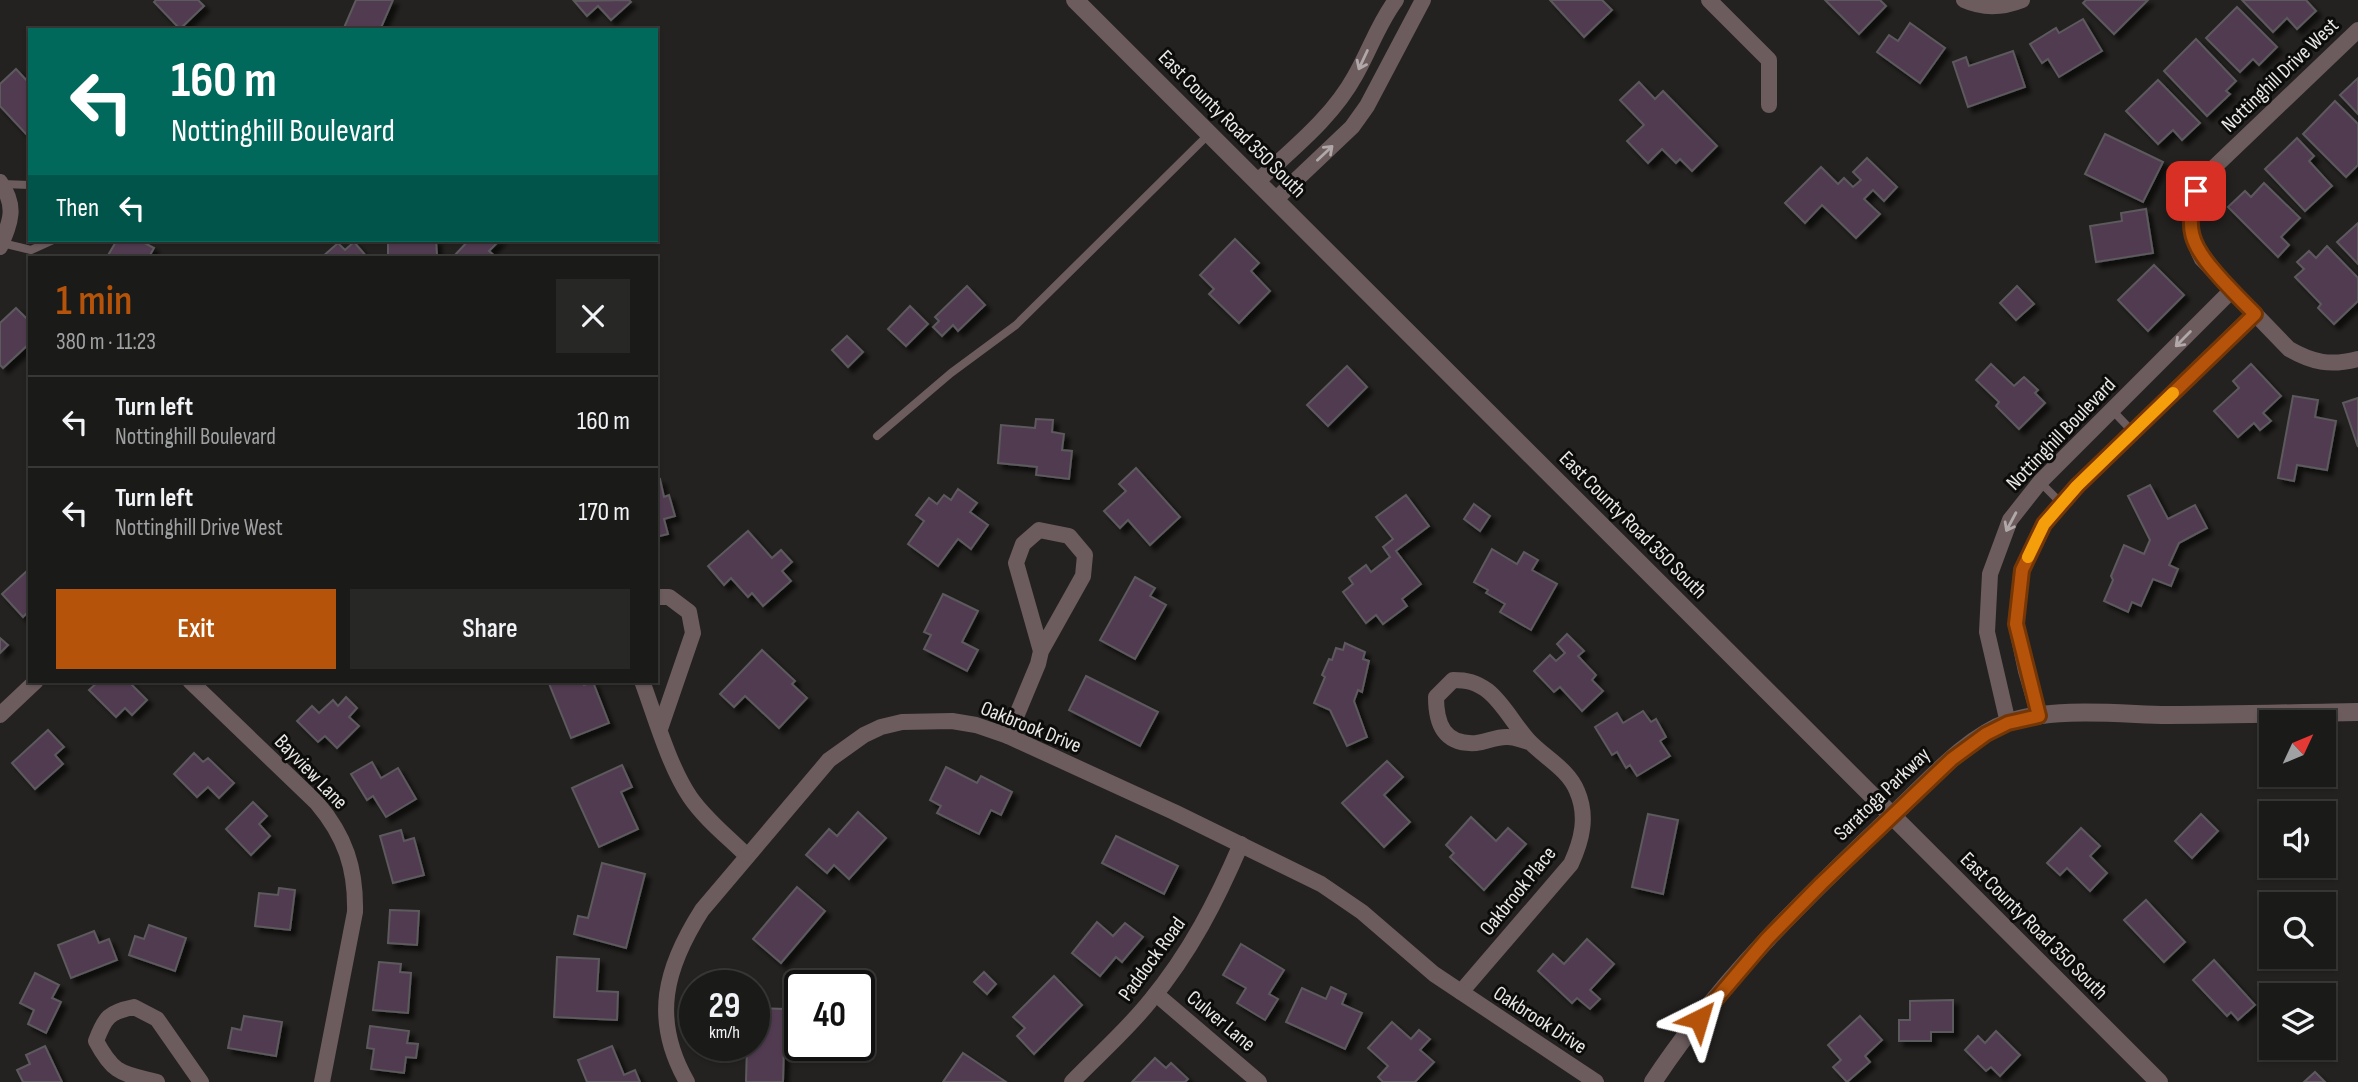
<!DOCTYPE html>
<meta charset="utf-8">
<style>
:root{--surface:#1a1a18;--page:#272725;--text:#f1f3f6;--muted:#9fa1a2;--line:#383837;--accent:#b45309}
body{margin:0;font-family:"Sofia Sans Condensed",sans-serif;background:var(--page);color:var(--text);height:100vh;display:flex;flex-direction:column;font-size:26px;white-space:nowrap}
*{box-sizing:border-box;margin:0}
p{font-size:23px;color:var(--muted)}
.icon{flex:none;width:38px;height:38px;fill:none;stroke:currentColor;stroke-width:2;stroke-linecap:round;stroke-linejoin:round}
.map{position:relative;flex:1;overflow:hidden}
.drawer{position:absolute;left:28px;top:256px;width:630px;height:427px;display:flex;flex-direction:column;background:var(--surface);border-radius:0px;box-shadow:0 2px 5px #0004,0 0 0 2px var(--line)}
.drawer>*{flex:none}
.top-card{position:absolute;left:28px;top:28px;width:630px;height:214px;border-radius:0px;box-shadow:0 2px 5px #0004,0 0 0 2px var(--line);background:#00695c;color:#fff;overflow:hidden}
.needle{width:46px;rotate:46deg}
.buttons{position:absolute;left:2259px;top:710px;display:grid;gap:14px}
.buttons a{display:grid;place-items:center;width:77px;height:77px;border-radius:0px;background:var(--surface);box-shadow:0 2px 5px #0004,0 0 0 2px var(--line);font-size:35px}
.speed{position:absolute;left:679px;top:970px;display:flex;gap:14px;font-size:35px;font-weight:700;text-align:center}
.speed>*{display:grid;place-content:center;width:91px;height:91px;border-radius:50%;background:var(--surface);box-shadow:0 2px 5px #0004,0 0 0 2px var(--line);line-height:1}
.speed small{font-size:18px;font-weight:400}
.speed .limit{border:4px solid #111;border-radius:10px;background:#fff;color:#111}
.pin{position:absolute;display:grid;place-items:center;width:60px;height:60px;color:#fff;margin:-30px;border-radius:14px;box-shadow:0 4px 10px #0006}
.me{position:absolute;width:77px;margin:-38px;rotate:40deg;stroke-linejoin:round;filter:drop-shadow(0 0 5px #0008)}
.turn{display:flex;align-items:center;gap:24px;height:147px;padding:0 28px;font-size:32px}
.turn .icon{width:91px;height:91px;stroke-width:2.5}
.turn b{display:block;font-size:49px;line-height:60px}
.then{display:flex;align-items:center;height:66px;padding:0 28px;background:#0003;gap:14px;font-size:26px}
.round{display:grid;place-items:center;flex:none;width:74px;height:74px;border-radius:0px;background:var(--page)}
.headline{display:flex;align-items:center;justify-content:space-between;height:119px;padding:0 28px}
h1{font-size:42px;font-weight:600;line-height:52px;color:var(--accent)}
.cta{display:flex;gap:14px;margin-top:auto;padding:14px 28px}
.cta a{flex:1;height:80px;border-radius:0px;background:var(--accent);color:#fff;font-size:28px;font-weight:600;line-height:80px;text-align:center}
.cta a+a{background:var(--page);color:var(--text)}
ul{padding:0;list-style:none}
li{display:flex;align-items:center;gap:21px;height:91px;padding:0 28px;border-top:2px solid var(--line)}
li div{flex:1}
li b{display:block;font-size:26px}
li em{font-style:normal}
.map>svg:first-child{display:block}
.building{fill:#513b51;stroke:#5c5a5c;stroke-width:2;filter:url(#shadow)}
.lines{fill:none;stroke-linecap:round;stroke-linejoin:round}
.service{stroke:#6c5c5e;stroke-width:8}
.minor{stroke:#6c5c5e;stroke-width:16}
.tertiary{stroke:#6c5c5e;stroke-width:18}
.oneway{stroke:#b1a9a9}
.route-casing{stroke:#753606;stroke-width:18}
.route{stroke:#b45309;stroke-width:12}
.slow{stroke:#f59e0b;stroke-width:12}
.labels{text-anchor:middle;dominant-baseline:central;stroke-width:6;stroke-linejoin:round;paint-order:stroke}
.street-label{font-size:21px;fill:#e9e8e6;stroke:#0c0c0b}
</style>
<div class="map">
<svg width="2358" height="1082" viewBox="0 0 2358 1082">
<defs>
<filter id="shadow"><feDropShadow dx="5" dy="5" stdDeviation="2" flood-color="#0009"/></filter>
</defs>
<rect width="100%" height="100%" fill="#232220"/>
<g class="building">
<path d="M156,0H198L204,6L180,29L154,2Z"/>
<path d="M356,0H393L380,30H343Z"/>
<path d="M629,0L631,2L611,20L598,6L587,16L574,1Z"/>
<path d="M1550,0H1602L1612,10L1584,37Z"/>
<path d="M1825,0H1880L1886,6L1859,34Z"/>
<path d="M2086,0H2148L2114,34L2083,3Z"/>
<path d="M2242,0H2306L2316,11L2297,29L2287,18L2273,32Z"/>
<path d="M2237,7L2277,47L2259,65L2253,59L2240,72L2206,38Z"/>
<path d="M2083,19L2102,51L2059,77L2048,59L2042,63L2030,44L2056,28L2059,33Z"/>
<path d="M1910,23L1945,48L1920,83L1877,52L1889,35L1898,41Z"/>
<path d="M2196,39L2236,81L2226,91L2230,94L2207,116L2164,71Z"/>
<path d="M2013,51L2025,87L1968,107L1953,62L1966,57L1969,66Z"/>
<path d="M16,69L30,84V131L26,134L0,106V84Z"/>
<path d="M2358,78V114L2340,95Z"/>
<path d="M2158,80L2200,123L2182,140L2173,130L2158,144L2126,111Z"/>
<path d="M1639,82L1655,99L1663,91L1717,146L1692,171L1680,159L1676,163L1662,149L1648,163L1627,141L1644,125L1620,100Z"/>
<path d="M2335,101L2358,124V165L2346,177L2303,134Z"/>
<path d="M2105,134L2163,162L2143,202L2085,174Z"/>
<path d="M2297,138L2314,156L2309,161L2332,186L2305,211L2265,169Z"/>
<path d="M1867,158L1897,187L1884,201L1873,190L1864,199L1880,214L1856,238L1822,205L1805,223L1785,203L1821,167L1838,184L1844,178L1853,187L1861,180L1853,172Z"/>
<path d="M2264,183L2300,218L2281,237L2289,245L2278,257L2228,207L2245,191L2251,197Z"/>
<path d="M2146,209L2153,253L2096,262L2090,226L2122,221L2121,213Z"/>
<path d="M2358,223V264L2337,242Z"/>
<path d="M1235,239L1259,263L1251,271L1270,291L1239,323L1209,294L1214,289L1200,275Z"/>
<path d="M117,240H139L154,248L149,257H107Z"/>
<path d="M388,240H436L437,255L388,256Z"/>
<path d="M469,240H500L489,251L496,257H453Z"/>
<path d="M354,242L367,257H322L338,243L345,250Z"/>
<path d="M2327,246L2358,278V301L2334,324L2318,308L2321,304L2295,277L2304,269L2297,262L2309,251L2316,258Z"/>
<path d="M2154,265L2184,295L2148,331L2118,300Z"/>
<path d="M967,286L985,305L958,331L953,325L942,336L933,327L939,321L935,317Z"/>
<path d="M2017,286L2034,304L2016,320L2000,303Z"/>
<path d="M910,306L928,324L906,346L888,329Z"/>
<path d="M16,308L30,322V343L3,368L0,365V323Z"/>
<path d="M847,336L863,352L848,367L832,350Z"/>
<path d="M1991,364L2014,386L2024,377L2038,390L2035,393L2045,403L2019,429L1996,406L1999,402L1976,380Z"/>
<path d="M2251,364L2281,396L2263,413L2271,421L2260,430L2254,423L2238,437L2214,411L2239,388L2233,381Z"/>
<path d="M1347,366L1367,387L1328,426L1307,405Z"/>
<path d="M2293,396L2318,400L2315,417L2336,421L2327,470L2297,465L2294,481L2278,478Z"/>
<path d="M2358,398V447L2343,403Z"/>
<path d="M1036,419L1053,420L1052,432L1064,434L1062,450L1072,451L1069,479L1036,475L1037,467L998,463L1001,425L1035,428Z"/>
<path d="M1136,468L1180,517L1150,545L1128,520L1120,528L1104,511L1126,491L1119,484Z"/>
<path d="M660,479L664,497L669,495L675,516L664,519L668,534L656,537V480Z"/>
<path d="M2150,485L2168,519L2195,505L2207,528L2179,543L2169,565L2178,569L2171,586L2153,579L2141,606L2132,602L2128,612L2104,601L2113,580L2111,576L2124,545L2144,554L2150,540L2128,496Z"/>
<path d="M958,489L977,503L970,512L988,525L971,549L958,539L938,566L908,544L924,521L916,515L929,498L937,504L944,495L951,500Z"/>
<path d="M1406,495L1429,526L1396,551L1421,584L1402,599L1407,606L1383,624L1376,615L1366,623L1343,592L1353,584L1349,578L1366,565L1371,572L1390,557L1383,547L1393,539L1376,517Z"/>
<path d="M1474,504L1490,516L1480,531L1464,519Z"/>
<path d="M748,531L772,558L781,550L792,562L782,571L791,581L763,606L752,593L748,597L731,578L724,585L708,566Z"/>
<path d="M1492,549L1517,564L1524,552L1538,560L1532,570L1557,584L1531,630L1500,612L1505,604L1486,593L1488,590L1474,582Z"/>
<path d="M30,568V610L23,617L2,594Z"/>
<path d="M1135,577L1155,588L1150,596L1166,605L1135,659L1100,640Z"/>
<path d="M943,594L978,611L962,642L978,650L967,671L924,649L931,635L924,632Z"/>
<path d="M1567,634L1584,651L1578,656L1596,675L1592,680L1603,691L1582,711L1560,687L1554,692L1534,671L1550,655L1556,661L1565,653L1557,644Z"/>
<path d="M0,638L8,645L0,653Z"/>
<path d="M1345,643L1365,652L1363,659L1369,661L1362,692L1358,690L1354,701L1367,737L1347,746L1330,710L1314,703L1325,677L1322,675L1329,659L1332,660L1336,648L1343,650Z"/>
<path d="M762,650L795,681L792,684L807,698L779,728L745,696L734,707L720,694Z"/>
<path d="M1086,676L1158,712L1140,746L1069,710Z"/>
<path d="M99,681H128L147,700L132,715L125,708L116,717L89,690Z"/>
<path d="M548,681H583L584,685L593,682L609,723L571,738Z"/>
<path d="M346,697L357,708L349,717L359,726L337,748L325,736L318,742L297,721L312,706L319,713L333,700L338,706Z"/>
<path d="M1643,711L1651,722L1656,719L1666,737L1660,741L1670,756L1637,776L1630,765L1626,768L1617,752L1612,755L1595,727L1617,713L1623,723Z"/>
<path d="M48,730L64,747L55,755L63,764L35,789L12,763Z"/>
<path d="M194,753L203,762L208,758L234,783L219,798L208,787L197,797L174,774Z"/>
<path d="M1387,761L1403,777L1384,795L1410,822L1384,847L1342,803Z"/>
<path d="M372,762L381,778L398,768L416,799L386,817L373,796L367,800L351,774Z"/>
<path d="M622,765L632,787L621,792L638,829L599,847L572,788Z"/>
<path d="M946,767L977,783L981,776L1012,792L1001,815L991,810L979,834L937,813L941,806L930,800Z"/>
<path d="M253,802L267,816L259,824L270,836L251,855L226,829Z"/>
<path d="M858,812L886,838L849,879L834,865L827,873L806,855L829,829L837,836Z"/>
<path d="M1648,814L1678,820L1663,894L1632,887Z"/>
<path d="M2201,814L2218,831L2192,858L2175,841Z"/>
<path d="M1471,817L1496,841L1508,828L1526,844L1484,890L1450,857L1454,853L1446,845Z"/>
<path d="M2081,828L2100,846L2090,856L2107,873L2090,891L2067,868L2060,875L2047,863Z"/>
<path d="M401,830L404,841L414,838L424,875L393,883L380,836Z"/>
<path d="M1116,836L1178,866L1164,894L1102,863Z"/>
<path d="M602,863L645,874L626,948L574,934L578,916L588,918Z"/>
<path d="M797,887L825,911L781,963L753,939Z"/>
<path d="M279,888L295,890L290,930L255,926L259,893L278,895Z"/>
<path d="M2146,900L2185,942L2164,962L2124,920Z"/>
<path d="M390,910L419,911L417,945L388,943Z"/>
<path d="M1097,922L1113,936L1125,923L1143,937L1122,962L1116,957L1100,976L1072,953Z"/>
<path d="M149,925L186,938L175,971L129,955L135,936L144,939Z"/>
<path d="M94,931L99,943L109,939L117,960L71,978L58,945Z"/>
<path d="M1587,939L1614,964L1590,990L1600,999L1590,1009L1577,998L1572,1003L1538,971L1553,954L1564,964Z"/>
<path d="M1241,944L1284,970L1269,994L1278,999L1265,1020L1237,1003L1246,988L1223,975Z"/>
<path d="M557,957L599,959L597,991L618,992L617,1020L554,1017Z"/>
<path d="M2214,960L2255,1005L2238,1020L2231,1012L2227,1016L2193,980Z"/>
<path d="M379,962L401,964L400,972L411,973L408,1013L373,1010Z"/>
<path d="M984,972L996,984L987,994L974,982Z"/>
<path d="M35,973L59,985L52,998L61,1002L46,1033L28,1024L34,1010L20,1003Z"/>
<path d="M1054,976L1082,1005L1034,1054L1017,1036L1025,1028L1013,1017Z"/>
<path d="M1331,987L1346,994L1342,1004L1362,1013L1345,1049L1286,1022L1302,988L1326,999Z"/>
<path d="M1953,1000V1032H1931V1041H1899V1020H1910V1001Z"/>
<path d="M754,1008L785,1009L783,1082H746L747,1045H754Z"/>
<path d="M244,1016L282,1022L276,1056L228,1048L232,1028L241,1030Z"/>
<path d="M1860,1016L1882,1040L1865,1056L1870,1062L1847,1082L1833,1067L1841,1060L1828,1045Z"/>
<path d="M1392,1022L1411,1039L1419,1030L1430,1039L1420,1050L1434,1062L1415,1082H1383L1378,1077L1388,1066L1368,1048Z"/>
<path d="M370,1026L409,1031L407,1043L418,1044L416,1058L406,1057L404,1073L371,1069L374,1049L367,1048Z"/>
<path d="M1996,1031L2020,1055L2000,1076L1991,1067L1986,1071L1965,1050L1978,1036L1985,1043Z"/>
<path d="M45,1046L62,1082H23L17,1070L30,1064L26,1055Z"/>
<path d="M612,1046L624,1075L635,1070L640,1082H587L578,1060Z"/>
<path d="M963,1053L1006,1082H943Z"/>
<path d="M1155,1058L1166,1068L1171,1063L1188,1079L1185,1082H1132Z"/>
<path d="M2315,1072L2325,1082H2304Z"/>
</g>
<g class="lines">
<g class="service">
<path d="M2,184L30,185"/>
<path d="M2,243L31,250L53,240"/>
<path d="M2112,410L2133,432"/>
<path d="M877,436L951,373L1016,325L1209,134"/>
<path d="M2040,482L2062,504"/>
</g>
<g class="minor">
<path d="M1709,0L1769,60V105"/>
<path d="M1964,0C1984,9 2002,8 2022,0"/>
<path d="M2358,30L2205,176C2187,207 2186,228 2202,259L2289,349C2313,363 2331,366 2358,359"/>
<path d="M0,182C17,206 11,221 0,247"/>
<path d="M1257,182C1292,149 1332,118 1355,76C1370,50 1378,24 1396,0"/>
<path d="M1275,200L1352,127L1367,106L1423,0"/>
<path d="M656,597H669L689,612L693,633L660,729"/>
<path d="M190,681L317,803C345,836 356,868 355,912L322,1082"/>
<path d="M642,681C655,716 669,766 690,797C705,819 728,837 747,856"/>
<path d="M0,715L36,681"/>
<path d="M2039,716L2026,671L2016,624L2022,570L2044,524L2077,486L2254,314"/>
<path d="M2008,723L1987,632L1990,574L2010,520L2040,482L2231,291"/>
<path d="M1008,736L1038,664L1041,651L1083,576L1085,555L1069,536L1039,530L1023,544L1016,563L1041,651"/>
<path d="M1461,992L1571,864C1582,840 1588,816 1577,791C1568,769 1545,758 1529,741C1515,726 1504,704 1488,691C1476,682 1467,680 1453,680L1436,697C1436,724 1444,745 1476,743C1486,742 1498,736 1508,737C1515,737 1523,741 1530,742"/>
<path d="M1156,994L1259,1082"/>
<path d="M157,1082C122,1073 114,1075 96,1041C105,1017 109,1012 134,1007L157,1019L201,1082"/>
<path d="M687,1082C651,1019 665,968 702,910L829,760L864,735L881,727L902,722L952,721L976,725L1008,736L1174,812L1321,884L1362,912L1434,974L1596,1082"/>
<path d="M1072,1082C1098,1055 1127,1030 1150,1001C1190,953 1217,900 1241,844"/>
</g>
<g class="tertiary">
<path d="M1075,0L2159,1082"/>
<path d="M1653,1082C1720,980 1809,894 1897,811C1929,781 1967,737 2009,722C2055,707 2118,714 2167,715C2231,715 2294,713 2358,712"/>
</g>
</g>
<defs><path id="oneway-shaft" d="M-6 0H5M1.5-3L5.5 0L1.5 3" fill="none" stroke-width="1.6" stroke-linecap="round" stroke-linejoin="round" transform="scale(1.75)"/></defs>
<g class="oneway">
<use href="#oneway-shaft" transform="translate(1363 60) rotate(115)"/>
<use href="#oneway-shaft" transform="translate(1325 153) rotate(-43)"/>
<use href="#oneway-shaft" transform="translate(2183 339) rotate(135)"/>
<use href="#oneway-shaft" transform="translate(2011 522) rotate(118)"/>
</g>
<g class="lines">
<g class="route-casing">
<path id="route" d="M1699,1019L1767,939L1821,884L1952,759L1986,734L2008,723L2039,716L2016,624L2022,570L2044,524L2077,486L2255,314C2241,300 2228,287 2216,273C2191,245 2185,228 2196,191"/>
</g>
<use href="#route" class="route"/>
<path class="slow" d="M2028,557L2044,524L2077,486L2173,393"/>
</g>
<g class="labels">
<g class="street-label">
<text transform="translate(2280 75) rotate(-44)">Nottinghill Drive West</text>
<text transform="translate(1232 124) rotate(45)">East County Road 350 South</text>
<text transform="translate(2061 434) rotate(-46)">Nottinghill Boulevard</text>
<text transform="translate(1633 525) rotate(45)">East County Road 350 South</text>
<text transform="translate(1031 727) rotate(22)">Oakbrook Drive</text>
<text transform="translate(311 772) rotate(46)">Bayview Lane</text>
<text transform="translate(1882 794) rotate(-44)">Saratoga Parkway</text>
<text transform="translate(1518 891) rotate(-51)">Oakbrook Place</text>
<text transform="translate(2034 926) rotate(45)">East County Road 350 South</text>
<text transform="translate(1152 959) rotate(-54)">Paddock Road</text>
<text transform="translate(1540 1020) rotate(33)">Oakbrook Drive</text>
<text transform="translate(1221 1021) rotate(40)">Culver Lane</text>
</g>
</g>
</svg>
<div class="buttons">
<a><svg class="needle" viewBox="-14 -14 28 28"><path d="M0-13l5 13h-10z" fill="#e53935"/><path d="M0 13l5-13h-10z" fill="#9fa1a2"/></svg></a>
<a><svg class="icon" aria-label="sound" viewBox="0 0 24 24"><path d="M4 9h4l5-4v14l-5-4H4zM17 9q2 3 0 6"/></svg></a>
<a><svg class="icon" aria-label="search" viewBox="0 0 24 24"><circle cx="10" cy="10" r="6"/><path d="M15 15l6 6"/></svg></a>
<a><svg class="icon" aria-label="layers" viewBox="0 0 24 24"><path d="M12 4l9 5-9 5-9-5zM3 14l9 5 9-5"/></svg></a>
</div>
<div class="speed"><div>29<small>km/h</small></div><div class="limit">40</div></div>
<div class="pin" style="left:2196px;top:191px;background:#d93025"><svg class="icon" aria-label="arrive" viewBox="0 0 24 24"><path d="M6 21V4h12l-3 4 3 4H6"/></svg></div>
<svg class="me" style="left:1699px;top:1019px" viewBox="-20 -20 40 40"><path d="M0-17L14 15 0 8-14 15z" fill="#b45309" stroke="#fff" stroke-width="4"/></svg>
<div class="top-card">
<div class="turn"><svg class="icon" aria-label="left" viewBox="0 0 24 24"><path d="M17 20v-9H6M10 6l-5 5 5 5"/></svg><div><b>160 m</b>Nottinghill Boulevard</div></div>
<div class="then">Then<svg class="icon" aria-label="left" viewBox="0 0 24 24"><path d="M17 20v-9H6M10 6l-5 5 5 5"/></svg></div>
</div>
<section class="drawer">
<div class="headline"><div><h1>1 min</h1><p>380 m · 11:23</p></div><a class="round"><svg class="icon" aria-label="close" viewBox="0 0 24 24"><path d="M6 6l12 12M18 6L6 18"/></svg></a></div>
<ul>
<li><svg class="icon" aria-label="left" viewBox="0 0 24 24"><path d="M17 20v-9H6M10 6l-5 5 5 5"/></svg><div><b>Turn left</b><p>Nottinghill Boulevard</p></div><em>160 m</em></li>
<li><svg class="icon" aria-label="left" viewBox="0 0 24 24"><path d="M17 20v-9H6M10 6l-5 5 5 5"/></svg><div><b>Turn left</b><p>Nottinghill Drive West</p></div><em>170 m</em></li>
</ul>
<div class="cta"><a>Exit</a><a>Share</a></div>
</section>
</div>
